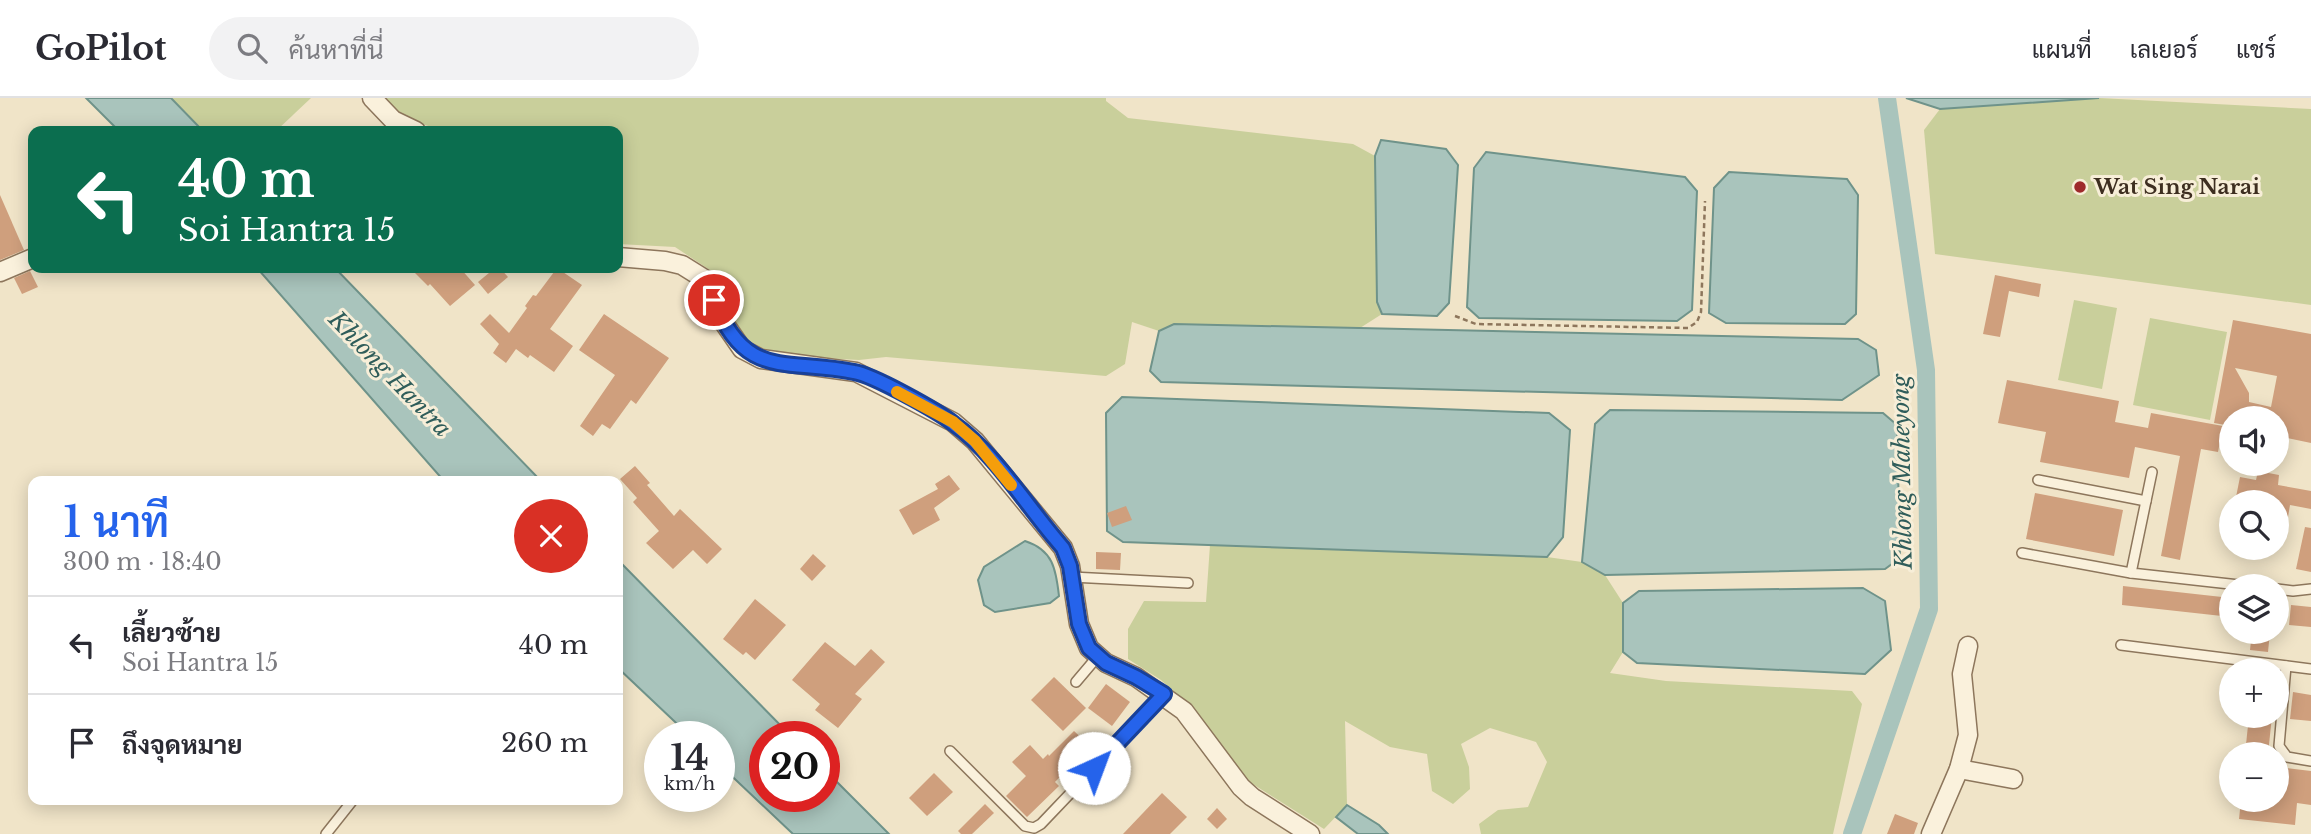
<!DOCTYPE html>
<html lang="th">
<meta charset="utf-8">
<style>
:root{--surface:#fff;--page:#f2f2f3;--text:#2b2b33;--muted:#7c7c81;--line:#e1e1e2;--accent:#2563eb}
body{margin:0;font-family:"Libre Baskerville",Sarabun,serif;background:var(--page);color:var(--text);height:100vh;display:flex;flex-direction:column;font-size:26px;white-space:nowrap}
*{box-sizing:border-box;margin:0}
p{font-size:23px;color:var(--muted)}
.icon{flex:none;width:38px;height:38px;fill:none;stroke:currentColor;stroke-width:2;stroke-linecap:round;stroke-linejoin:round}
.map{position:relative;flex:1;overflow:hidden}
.drawer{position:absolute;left:28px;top:378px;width:595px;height:329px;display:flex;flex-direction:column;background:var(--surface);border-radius:14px;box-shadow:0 4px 18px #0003}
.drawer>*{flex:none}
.top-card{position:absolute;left:28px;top:28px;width:595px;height:147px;border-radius:14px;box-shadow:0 4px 18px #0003;background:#0b6e4f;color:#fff;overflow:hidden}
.tools{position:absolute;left:2219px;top:308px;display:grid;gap:14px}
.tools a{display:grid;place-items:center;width:70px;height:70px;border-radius:50%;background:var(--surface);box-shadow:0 4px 18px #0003;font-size:35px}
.speed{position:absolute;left:644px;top:623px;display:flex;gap:14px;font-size:35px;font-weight:700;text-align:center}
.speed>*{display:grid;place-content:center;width:91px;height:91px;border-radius:50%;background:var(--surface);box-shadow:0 4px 18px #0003;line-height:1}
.speed small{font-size:18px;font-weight:400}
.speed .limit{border:10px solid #d22;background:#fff;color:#111}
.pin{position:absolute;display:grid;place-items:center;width:60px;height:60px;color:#fff;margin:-30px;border:4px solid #fff;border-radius:50%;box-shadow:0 2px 7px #0007}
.me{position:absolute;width:77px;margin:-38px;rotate:43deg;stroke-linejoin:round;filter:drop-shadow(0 0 5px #0008)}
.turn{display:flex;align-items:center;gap:24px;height:147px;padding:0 35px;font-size:32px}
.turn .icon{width:91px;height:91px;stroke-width:2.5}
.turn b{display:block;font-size:49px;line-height:60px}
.round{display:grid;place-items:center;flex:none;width:74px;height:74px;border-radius:37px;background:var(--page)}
.head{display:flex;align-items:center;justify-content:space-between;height:119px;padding:0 35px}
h1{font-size:42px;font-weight:600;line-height:52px;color:var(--accent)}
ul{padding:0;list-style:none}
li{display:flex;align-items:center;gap:21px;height:98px;padding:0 35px;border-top:2px solid var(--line)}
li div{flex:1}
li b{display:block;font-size:26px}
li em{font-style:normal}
header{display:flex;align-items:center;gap:42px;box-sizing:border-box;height:98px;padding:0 35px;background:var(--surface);border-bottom:2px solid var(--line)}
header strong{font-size:33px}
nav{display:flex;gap:38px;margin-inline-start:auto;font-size:24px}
.search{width:490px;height:63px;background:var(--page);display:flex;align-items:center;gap:18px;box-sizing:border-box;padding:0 24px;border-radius:38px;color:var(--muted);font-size:26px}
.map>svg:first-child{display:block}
.green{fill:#c9cf9b}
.water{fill:#a9c4bc;stroke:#6f938a;stroke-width:2}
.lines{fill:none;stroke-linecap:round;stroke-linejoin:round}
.canal{stroke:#a9c4bc;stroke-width:18}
.building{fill:#cf9f7d;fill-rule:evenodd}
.lane-casing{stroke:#8d765c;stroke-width:12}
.street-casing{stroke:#8d765c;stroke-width:21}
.path{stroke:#8d765c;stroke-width:2.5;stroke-dasharray:5 3.5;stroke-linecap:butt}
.lane{stroke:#faf1dc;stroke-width:9}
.street{stroke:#faf1dc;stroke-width:18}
.route-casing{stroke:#184099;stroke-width:18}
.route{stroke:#2563eb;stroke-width:12}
.slow{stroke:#f59e0b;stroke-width:12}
.poi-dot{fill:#9e2a2b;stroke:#f7eed8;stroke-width:2.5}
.labels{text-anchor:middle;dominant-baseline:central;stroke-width:6;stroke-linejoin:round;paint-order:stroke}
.poi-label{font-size:21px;font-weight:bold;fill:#3d2e20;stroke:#f7eed8;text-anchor:start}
.water-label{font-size:23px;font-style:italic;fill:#2f5d5a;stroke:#f7eed8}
</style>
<header>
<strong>GoPilot</strong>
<div class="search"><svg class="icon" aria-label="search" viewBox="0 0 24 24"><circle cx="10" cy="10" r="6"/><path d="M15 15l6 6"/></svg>ค้นหาที่นี่</div>
<nav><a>แผนที่</a><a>เลเยอร์</a><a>แชร์</a></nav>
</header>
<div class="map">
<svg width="2311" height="736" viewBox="0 0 2311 736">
<rect width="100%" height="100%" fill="#f0e4c8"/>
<g class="green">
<path d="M171,0H311L276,33H203Z"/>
<path d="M382,0H1106V3L1128,20L1353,46L1375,58L1377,204L1382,216L1360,230L1174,226L1159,233L1132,224L1125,266L1106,278L886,259L859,262L783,258L755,250L738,234L716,176L675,149L618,146V33H444L403,20Z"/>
<path d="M2099,0L2311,11V207L1935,156L1924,32L1940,11Z"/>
<path d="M2074,202L2117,210L2102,291L2058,282Z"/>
<path d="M2150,220L2227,234L2210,322L2133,307Z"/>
<path d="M1210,447L1547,459L1582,464L1605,477L1623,505V554L1610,575L1666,583L1852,593L1862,606L1833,736H1481L1479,726L1498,712L1528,709L1547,664L1536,644L1490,630L1461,646L1469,669L1470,691L1453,706L1432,693L1427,656L1390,649L1345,623L1347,707L1324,731L1248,683L1193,611L1161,582L1128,561V531L1144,503L1206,504Z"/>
</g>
<g class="water">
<path d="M86,0H171L203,33H119Z"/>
<path d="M1906,0H2099L1940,11Z"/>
<path d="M1381,42L1446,51L1458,67L1449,205L1437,218L1382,216L1377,204L1375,58Z"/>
<path d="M1486,54L1685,79L1697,93L1692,212L1677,223L1479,220L1467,209L1474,70Z"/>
<path d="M1729,74L1847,81L1858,97L1856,216L1845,226L1726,225L1709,215L1714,90Z"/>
<path d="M257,170H335L541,383H444Z"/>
<path d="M1174,226L1858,241L1876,252L1879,277L1842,302L1161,284L1150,273L1159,233Z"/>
<path d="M1122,299L1549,315L1570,332L1563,439L1547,459L1123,444L1107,433L1106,315Z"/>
<path d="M1610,312L1883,315L1897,327L1900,460L1885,471L1605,477L1582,464L1595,326Z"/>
<path d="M1025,443C1053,452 1056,471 1059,498L1050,505L995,514L984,507L978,482L984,469Z"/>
<path d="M618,462L792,639H765V698H824V671L889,736H793L719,666V639H691L618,570Z"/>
<path d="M1863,490L1885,503L1891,552L1865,576L1637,565L1623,554V505L1639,493Z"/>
<path d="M1347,707L1379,727L1388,736H1358L1336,719Z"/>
</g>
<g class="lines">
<path class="canal" d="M1852,736L1929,511L1926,272L1887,0"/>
</g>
<g class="building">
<path d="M0,97L24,152L0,162Z"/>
<path d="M410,170H460L475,187L450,208L430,186L428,188Z"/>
<path d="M495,170H500L508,179L488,196L478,184Z"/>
<path d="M557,170L582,187L550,231L573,248L554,274L530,257L528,260L516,251L506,265L493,255L499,246L480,226L490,216L509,235L527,210L525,208L533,197L536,198Z"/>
<path d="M30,173L38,189L22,196L14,180Z"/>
<path d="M1995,177L2041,186L2039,199L2009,193L2000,239L1983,236Z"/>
<path d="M604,216L669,260L636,306L631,302L610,331L602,326L593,338L580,328L615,277L579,252Z"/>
<path d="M2233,222L2311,236V345L2277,338V320H2231V328L2214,325ZM2235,270L2277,278L2271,309L2249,304V295Z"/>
<path d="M2007,282L2119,303L2115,324L2148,330L2151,315L2223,328L2218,354L2201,351L2180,462L2161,458L2180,358L2135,349L2129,380L2040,364L2046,334L1998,325Z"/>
<path d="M635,368L650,385L647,387L674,418L680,411L722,451L707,466L693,452L673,471L646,445L659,433L633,404L637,400L620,381Z"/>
<path d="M2258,373L2279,377L2278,387L2311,393V411L2290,407L2288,419L2277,417V404H2235L2240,379L2256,382Z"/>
<path d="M949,377L960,391L934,410L940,422L913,437L899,412L938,391L935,386Z"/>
<path d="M2035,395L2123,412L2114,458L2026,441Z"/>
<path d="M1126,408L1132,422L1112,429L1107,415Z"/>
<path d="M2305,429L2311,430V474L2296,471Z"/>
<path d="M1096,454L1121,455L1120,472L1096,471Z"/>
<path d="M813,456L826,468L812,483L800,471Z"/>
<path d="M2123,488L2231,500V519L2122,507Z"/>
<path d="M755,501L786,527L755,562L746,554L743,557L723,541Z"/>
<path d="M2291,507L2311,509V529L2289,527Z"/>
<path d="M2252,534H2270L2268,554L2250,552Z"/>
<path d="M825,544L855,568L871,551L885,564L855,596L862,601L838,630L815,612L820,606L792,582Z"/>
<path d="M1054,579L1086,610L1063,633L1031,602Z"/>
<path d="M1106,586L1130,604L1112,628L1088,610Z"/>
<path d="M2293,594L2311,597V623L2290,621Z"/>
<path d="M2249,618H2272L2268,656H2245Z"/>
<path d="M1074,633L1090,648L1055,684L1059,688L1027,719L1006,698L1026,678L1012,664L1030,647L1043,661L1048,656L1049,658Z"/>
<path d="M2277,669L2311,673V707L2297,705L2295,727L2239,721L2241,702H2277Z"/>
<path d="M934,675L953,694L927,718L909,700Z"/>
<path d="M1162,695L1187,719L1170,736H1123Z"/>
<path d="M985,706L994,715L972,736H961L958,733Z"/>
<path d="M1217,710L1227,721L1217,731L1207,721Z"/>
<path d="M1895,716L1918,725L1914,736H1887Z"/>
</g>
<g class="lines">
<g class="lane-casing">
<g id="lane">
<path d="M2152,374L2131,475L2248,488"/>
<path d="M2038,382L2146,403"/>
<path d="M2022,455L2131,475"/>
<path d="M1072,479L1188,485"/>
<path d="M2277,491L2293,493L2311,491"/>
<path d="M2121,547L2311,571"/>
<path d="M2286,568L2279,648L2287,659L2311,663"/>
<path d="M1076,584L1098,558"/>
<path d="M950,653L1025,728L1034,730L1041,726L1163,598"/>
<path d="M326,736L353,702"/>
</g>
</g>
<g class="street-casing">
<g id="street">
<path d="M372,0L393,22L416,33"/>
<path d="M618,159L665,163L682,167L706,182L722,222L742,251L761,261L856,274L953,324L975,343L1063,450L1070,468L1079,526L1089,550L1106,565L1136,579L1184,613L1241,689L1252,699L1310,736"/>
<path d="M0,174L33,160"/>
<path d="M1959,671L2013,681"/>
<path d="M1931,736L1959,671L1968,637L1962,576L1968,548"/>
</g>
</g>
<path class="path" d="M1455,218L1476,226L1688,230L1697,224L1701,214L1705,103"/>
<use href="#lane" class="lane"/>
<use href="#street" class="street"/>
</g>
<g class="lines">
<g class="route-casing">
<path id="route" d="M714,202C745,283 786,260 854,274C873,277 938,313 954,326C991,352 1024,403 1053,438L1063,450L1070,468L1079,526L1089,550L1106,565L1136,579L1164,596L1094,670"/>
</g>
<use href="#route" class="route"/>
<path class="slow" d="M897,294L953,324L975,343L1011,387"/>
</g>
<circle class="poi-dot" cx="2080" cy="89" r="7"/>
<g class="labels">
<g class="poi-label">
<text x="2094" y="89">Wat Sing Narai</text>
</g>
<g class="water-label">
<text transform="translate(390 276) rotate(46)">Khlong Hantra</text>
<text transform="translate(1902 374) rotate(-91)">Khlong Maheyong</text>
</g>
</g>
</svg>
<div class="tools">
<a><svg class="icon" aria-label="sound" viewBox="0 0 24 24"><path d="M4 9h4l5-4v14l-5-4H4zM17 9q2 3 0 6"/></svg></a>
<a><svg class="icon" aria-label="search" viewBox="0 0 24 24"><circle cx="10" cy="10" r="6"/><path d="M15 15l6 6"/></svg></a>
<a><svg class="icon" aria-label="layers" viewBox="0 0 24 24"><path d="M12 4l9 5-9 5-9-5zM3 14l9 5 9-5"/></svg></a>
<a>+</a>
<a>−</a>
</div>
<div class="speed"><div>14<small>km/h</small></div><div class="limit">20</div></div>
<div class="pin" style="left:714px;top:202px;background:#d93025"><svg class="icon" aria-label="arrive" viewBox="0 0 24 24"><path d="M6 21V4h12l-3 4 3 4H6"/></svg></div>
<svg class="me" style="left:1094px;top:670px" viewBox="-20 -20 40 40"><circle r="19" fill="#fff"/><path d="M0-13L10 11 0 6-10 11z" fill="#2563eb"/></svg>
<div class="top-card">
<div class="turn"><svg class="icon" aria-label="left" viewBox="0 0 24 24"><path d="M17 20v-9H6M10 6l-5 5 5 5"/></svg><div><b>40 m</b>Soi Hantra 15</div></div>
</div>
<section class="drawer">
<div class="head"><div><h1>1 นาที</h1><p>300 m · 18:40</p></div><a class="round" style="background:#d93025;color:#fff"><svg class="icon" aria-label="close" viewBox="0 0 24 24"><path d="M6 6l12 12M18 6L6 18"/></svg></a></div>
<ul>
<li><svg class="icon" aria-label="left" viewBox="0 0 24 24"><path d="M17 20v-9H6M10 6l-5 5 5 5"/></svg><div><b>เลี้ยวซ้าย</b><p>Soi Hantra 15</p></div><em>40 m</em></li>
<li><svg class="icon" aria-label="arrive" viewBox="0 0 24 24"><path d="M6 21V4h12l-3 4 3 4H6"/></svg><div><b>ถึงจุดหมาย</b></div><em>260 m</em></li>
</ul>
</section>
</div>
